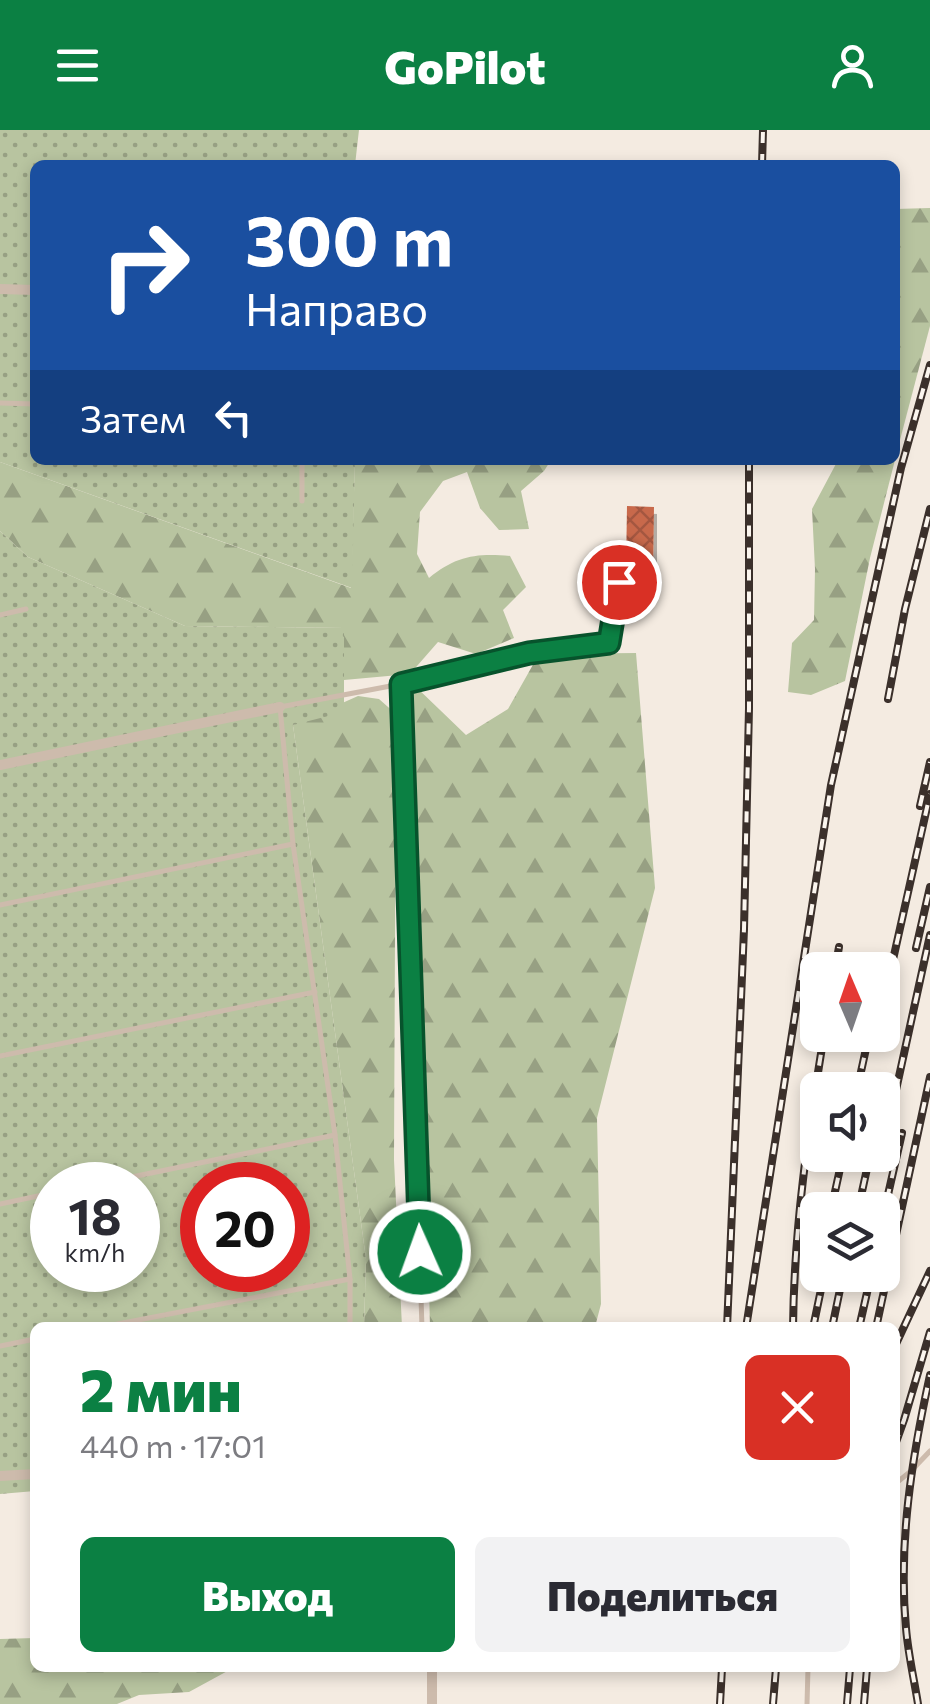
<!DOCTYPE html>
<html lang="ru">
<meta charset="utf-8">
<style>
:root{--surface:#fff;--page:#f2f2f3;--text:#2b2b33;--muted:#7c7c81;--accent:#0b8043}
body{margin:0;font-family:Commissioner,sans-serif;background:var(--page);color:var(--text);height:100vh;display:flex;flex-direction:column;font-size:38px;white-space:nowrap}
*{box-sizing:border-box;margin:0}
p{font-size:32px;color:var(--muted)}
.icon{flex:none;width:55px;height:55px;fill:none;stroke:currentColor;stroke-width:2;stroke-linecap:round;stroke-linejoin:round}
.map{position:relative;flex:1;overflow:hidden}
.side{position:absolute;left:30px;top:1192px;width:870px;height:350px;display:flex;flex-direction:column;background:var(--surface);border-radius:15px;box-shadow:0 5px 15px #0003}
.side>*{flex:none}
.guide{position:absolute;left:30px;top:30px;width:870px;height:305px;border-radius:15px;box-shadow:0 5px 15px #0003;background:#1a4fa0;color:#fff;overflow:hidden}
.needle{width:65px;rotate:358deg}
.controls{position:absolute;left:800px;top:822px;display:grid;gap:20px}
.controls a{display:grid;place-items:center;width:100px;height:100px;border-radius:15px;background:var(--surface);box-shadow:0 5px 15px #0003;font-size:50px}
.speed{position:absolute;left:30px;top:1032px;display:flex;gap:20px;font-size:50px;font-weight:700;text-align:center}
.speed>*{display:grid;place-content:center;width:130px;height:130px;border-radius:50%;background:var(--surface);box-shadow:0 5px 15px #0003;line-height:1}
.speed small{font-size:25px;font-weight:400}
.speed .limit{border:15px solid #d22;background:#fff;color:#111}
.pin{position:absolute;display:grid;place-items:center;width:85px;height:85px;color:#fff;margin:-42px;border:5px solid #fff;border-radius:50%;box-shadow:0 2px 10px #0007}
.me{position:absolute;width:110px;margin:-55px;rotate:358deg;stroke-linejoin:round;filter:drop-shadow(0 0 8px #0008)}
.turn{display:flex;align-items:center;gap:35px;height:210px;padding:0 50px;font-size:45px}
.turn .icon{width:130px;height:130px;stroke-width:2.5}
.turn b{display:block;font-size:70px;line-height:85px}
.then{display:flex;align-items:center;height:95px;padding:0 50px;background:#0003;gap:20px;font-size:38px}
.round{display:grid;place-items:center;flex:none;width:105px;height:105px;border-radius:15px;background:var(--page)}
.head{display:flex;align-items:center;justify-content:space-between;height:170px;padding:0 50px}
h1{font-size:60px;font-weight:800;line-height:75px;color:var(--accent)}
.action{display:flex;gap:20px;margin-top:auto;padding:20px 50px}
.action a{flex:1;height:115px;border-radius:15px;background:var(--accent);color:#fff;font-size:40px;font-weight:800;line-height:115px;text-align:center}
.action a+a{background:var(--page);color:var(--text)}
header{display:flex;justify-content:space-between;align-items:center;height:130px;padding:0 50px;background:var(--accent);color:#fff;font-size:45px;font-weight:800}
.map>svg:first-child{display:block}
.forest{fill:url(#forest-firs)}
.garden{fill:url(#garden-dots);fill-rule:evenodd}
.building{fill:url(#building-cross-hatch);filter:url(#shadow)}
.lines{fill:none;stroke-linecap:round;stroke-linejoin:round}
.lane{stroke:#cdbbac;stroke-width:5}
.street{stroke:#cdbbac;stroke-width:10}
.rail-casing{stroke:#3b302b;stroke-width:8}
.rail{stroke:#fbf5ee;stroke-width:4;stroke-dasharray:11;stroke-linecap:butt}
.route-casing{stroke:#07532c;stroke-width:25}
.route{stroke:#0b8043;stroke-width:18}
</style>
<header><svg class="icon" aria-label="menu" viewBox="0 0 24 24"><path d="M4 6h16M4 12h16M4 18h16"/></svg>GoPilot<svg class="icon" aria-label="person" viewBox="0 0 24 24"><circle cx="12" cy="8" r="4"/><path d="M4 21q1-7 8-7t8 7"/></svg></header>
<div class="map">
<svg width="930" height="1574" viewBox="0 0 930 1574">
<defs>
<pattern id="forest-firs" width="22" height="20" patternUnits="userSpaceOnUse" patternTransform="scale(2.5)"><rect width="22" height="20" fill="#b8c4a0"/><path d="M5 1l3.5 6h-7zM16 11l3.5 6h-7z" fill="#97a083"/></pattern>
<pattern id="garden-dots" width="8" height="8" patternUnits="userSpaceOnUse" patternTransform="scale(2.5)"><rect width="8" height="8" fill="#b8c4a0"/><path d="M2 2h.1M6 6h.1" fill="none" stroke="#97a083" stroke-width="1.8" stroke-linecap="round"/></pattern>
<pattern id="building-cross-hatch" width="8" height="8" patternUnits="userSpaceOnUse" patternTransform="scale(2.5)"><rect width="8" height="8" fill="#c8694b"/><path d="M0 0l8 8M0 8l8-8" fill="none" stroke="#a4573f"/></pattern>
<filter id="shadow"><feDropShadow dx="4" dy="7" stdDeviation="0" flood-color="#0004"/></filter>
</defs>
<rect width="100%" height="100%" fill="#f4ebe1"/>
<g class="forest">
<path d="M930,78V196L895,329V79Z"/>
<path d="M355,330H551L544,341L521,361L529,399L499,400L480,378L467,342L443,351L420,382L417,424L429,448C456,426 476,423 510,426L526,457L503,480L514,508L476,524L438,512L410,544L344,550V498L185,496L28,427L0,401V332L351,458Z"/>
<path d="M838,330H895L870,428L845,551L811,565L788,562L792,513L814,490L815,439L812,379Z"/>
<path d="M636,523L655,758L597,988L601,1174L595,1197H430L413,554L466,605L508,579L539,524Z"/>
<path d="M358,566L379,569L396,584L394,1030L402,1197H364L366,1129L293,595Z"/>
<path d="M35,1508V1538H233L189,1562L139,1565L117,1574H0V1509Z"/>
</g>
<g class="garden">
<path d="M0,0H359L355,35H35V330H355L352,458L0,332Z"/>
<path d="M0,401L28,427L185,496L344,498V582L293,595L366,1129L364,1197L35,1198V1361L0,1364ZM52,1055H138V1140H52ZM202,1055H288V1140H202Z"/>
</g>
<path class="building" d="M627,376L654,377L653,440L626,439Z"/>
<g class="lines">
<g class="lane">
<path d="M0,273L35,274"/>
<path d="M302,371V330"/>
<path d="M0,485L26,479"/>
<path d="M401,554L422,1198"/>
<path d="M0,775L293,714"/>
<path d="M0,926L315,862"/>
<path d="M93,1055L335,1005"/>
<path d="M0,1074L52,1063"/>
<path d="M97,1198L350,1149"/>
<path d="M350,1198V1149L335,1005L293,714L280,577L401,554L529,523L609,513L619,452"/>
<path d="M0,1216L35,1209"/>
<path d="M895,1354L911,1341L930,1321"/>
<path d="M807,1574L808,1538"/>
</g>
<g class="street">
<path d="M0,159L35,160"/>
<path d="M0,635L280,577"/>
<path d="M0,1346L35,1344"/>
<path d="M432,1538V1574"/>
</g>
<g class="rail-casing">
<g id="rail">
<path d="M762,35L763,0"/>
<path d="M888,569L905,479L930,379"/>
<path d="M920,676L930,632"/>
<path d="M916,818L930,757"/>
<path d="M835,840L839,817"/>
<path d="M882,879L930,664"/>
<path d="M857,960L869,905"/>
<path d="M882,1024L930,805"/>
<path d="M831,1080L843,1025"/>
<path d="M858,1080L870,1025"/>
<path d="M882,1091L902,1003"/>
<path d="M727,1198L744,799L749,578V330"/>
<path d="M746,1198L831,655L901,338L930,235"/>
<path d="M793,1198C794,1098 808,1003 824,905"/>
<path d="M813,1198L824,1145"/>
<path d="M832,1198L843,1145"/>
<path d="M859,1198L871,1145"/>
<path d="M876,1198L930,947"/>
<path d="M895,1216L930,1141"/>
<path d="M895,1315L904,1290L930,1202"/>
<path d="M720,1574L722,1538"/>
<path d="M773,1574L776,1538"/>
<path d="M847,1574L850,1538"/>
<path d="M864,1574L867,1538"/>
<path d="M918,1574C914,1549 908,1523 906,1498C898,1414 912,1327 930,1245"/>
</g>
</g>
<use href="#rail" class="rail"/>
</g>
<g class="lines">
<g class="route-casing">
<path id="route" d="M420,1122L401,554L529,523L609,513L619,452"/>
</g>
<use href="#route" class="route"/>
</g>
</svg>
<div class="controls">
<a><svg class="needle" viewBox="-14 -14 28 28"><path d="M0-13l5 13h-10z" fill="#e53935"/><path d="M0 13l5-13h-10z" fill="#7c7c81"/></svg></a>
<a><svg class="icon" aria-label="sound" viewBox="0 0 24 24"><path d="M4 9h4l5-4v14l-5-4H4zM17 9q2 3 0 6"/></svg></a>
<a><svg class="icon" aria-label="layers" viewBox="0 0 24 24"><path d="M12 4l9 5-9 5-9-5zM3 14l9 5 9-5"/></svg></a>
</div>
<div class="speed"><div>18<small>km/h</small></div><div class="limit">20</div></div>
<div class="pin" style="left:619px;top:452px;background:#d93025"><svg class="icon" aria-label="arrive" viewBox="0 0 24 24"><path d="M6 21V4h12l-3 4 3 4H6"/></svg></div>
<svg class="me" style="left:420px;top:1122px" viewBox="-20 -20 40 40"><circle r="17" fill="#0b8043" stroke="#fff" stroke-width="3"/><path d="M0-11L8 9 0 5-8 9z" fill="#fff"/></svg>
<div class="guide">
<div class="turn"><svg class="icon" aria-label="right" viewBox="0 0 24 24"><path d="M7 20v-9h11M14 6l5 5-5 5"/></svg><div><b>300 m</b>Направо</div></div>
<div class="then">Затем<svg class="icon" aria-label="left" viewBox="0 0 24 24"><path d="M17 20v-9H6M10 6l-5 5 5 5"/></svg></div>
</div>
<section class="side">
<div class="head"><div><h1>2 мин</h1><p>440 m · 17:01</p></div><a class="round" style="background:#d93025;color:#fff"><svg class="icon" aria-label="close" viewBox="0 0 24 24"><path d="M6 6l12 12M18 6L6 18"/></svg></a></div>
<div class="action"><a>Выход</a><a>Поделиться</a></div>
</section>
</div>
